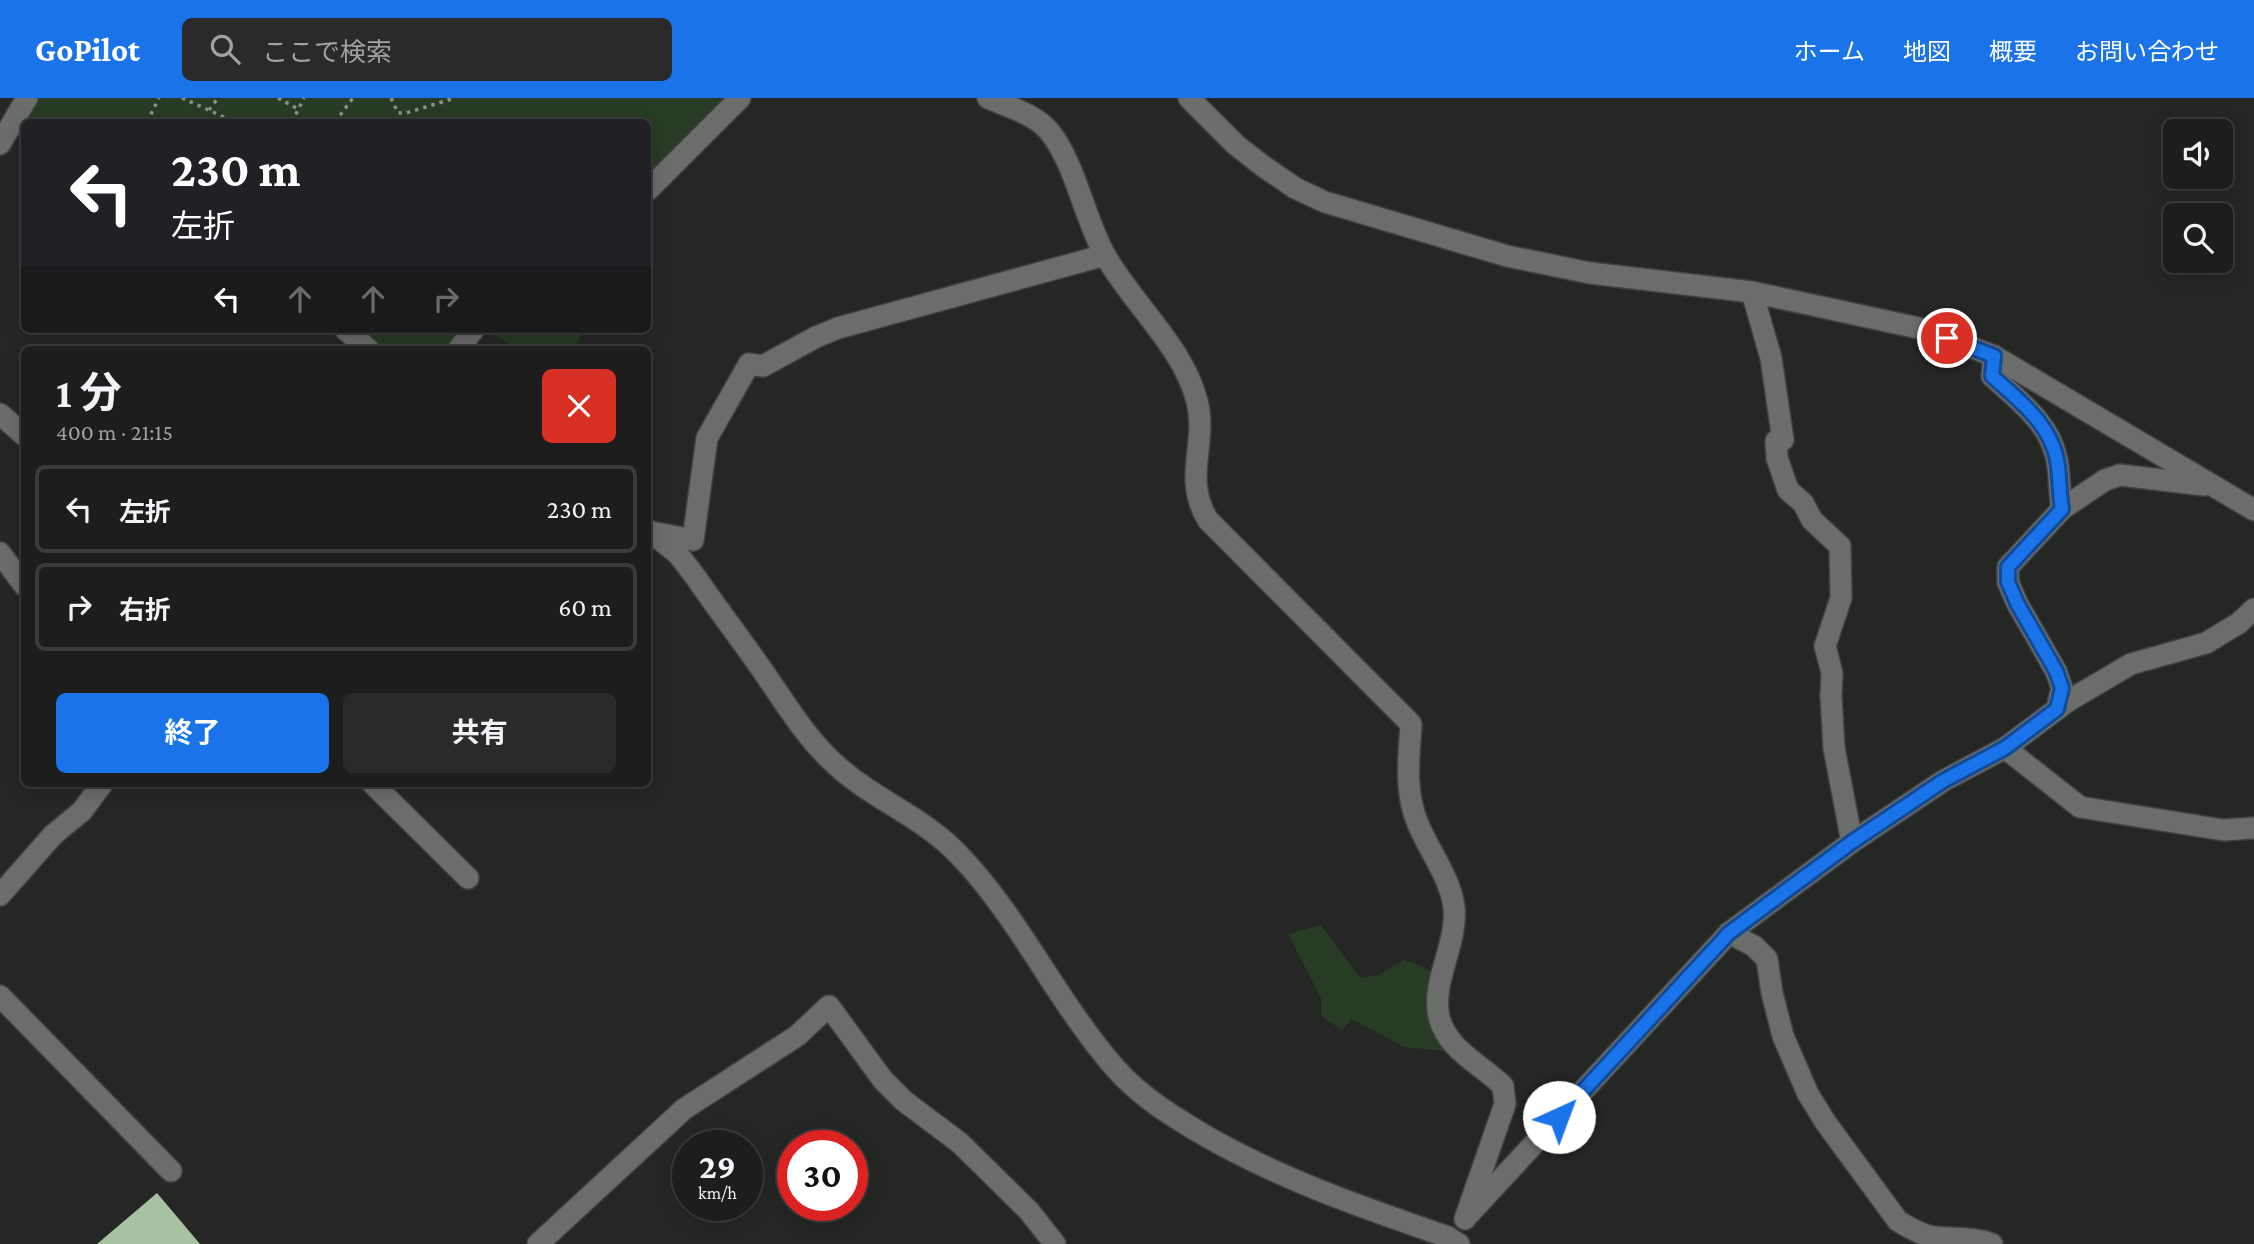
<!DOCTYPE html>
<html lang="ja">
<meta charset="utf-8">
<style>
:root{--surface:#1c1d1c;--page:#292a29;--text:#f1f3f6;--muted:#a0a2a3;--line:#3a3b3b;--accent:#1a73e8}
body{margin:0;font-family:"Crimson Pro","Noto Sans JP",serif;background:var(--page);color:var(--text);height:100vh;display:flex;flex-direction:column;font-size:26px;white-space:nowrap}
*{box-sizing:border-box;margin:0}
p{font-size:23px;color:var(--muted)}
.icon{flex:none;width:38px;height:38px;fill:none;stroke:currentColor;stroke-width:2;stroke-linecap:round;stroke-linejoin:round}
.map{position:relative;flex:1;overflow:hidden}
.sheet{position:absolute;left:21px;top:248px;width:630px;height:441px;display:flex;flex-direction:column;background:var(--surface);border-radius:10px;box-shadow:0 4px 18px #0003,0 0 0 2px var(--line)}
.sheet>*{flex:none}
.top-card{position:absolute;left:21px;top:21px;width:630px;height:214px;border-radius:10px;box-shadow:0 4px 18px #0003,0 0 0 2px var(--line);background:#202124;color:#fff;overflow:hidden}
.fabs{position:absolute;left:2163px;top:21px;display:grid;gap:14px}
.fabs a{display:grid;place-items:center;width:70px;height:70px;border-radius:10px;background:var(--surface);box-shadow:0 4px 18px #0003,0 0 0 2px var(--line);font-size:35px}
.speed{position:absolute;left:672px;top:1032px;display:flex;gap:14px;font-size:35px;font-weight:700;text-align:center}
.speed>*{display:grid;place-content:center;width:91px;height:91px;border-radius:50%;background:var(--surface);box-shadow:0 4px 18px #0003,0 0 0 2px var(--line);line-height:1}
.speed small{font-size:18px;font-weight:400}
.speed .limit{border:10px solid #d22;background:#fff;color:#111}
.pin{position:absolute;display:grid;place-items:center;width:60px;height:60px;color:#fff;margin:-30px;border:4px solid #fff;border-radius:50%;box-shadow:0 2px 7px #0007}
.me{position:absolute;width:77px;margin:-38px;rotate:43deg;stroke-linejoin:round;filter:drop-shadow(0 0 5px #0008)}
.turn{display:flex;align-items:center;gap:24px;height:147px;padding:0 35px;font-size:32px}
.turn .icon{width:91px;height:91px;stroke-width:2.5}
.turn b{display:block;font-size:49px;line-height:60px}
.lanes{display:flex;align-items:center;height:66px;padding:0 35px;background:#0003;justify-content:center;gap:35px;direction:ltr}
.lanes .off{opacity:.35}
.round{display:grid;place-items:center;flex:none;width:74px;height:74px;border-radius:10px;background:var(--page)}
.head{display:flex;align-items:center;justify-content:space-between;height:119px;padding:0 35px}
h1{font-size:42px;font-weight:700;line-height:52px}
.button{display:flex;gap:14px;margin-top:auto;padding:14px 35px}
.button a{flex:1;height:80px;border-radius:10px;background:var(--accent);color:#fff;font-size:28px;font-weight:700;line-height:80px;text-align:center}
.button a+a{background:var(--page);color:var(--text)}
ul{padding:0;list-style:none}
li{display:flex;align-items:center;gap:21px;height:88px;margin:0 14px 10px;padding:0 21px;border:4px solid var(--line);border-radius:10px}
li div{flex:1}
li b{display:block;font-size:26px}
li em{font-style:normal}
header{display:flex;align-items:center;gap:42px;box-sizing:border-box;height:98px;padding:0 35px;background:var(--accent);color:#fff}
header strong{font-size:33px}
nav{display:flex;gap:38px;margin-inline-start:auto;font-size:24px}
.search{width:490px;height:63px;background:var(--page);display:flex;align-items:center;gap:18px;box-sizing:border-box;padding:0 24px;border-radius:10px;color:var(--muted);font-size:26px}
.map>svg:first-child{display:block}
.green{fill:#283b24}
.building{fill:#a7c2a0}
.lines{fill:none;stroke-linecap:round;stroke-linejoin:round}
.minor-casing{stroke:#404140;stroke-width:24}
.path{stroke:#8d8e8d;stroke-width:3.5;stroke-dasharray:3.5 5;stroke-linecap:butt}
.minor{stroke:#6b6d6b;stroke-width:21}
.route-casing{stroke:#114b97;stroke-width:18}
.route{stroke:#1a73e8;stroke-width:12}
</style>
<header>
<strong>GoPilot</strong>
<div class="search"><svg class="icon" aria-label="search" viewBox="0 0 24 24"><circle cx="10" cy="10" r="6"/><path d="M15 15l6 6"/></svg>ここで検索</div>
<nav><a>ホーム</a><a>地図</a><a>概要</a><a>お問い合わせ</a></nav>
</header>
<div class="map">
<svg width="2254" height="1146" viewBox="0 0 2254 1146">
<rect width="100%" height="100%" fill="#252725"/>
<g class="green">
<path d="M39,0H735L648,87V24H40L29,20Z"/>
<path d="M353,231H464L449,252H377Z"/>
<path d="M485,231H584L574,252H518Z"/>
<path d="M1321,827L1360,880L1378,877L1404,862L1424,869L1438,878L1437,930L1446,953L1404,949L1352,921L1342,932L1321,918V900L1288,836Z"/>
</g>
<path class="building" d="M157,1095L200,1146H97Z"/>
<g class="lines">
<g class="minor-casing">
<g id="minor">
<path d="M988,0C1008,9 1035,16 1049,33C1075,64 1085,123 1106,159C1134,207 1183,249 1197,303C1208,346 1182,380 1208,422L1411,626C1409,660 1404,693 1418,726C1429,753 1450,779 1454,809C1458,846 1431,883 1439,919C1447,952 1481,966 1503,988L1505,1006L1465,1121"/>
<path d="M1189,0L1236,47L1263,68L1295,90L1325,104L1507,158L1590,175L1752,194L1923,231L1994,258L2254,412"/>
<path d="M0,46L27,0"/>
<path d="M648,92L740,0"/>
<path d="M1752,194L1771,260L1783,342L1776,343L1777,360L1788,392L1803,405L1812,422L1840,448L1841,500L1825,548L1832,575L1831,598L1834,650L1852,744"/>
<path d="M345,231L369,252"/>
<path d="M458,252L474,231"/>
<path d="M1994,258L1992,278C2019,303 2050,325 2057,362C2060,378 2059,395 2062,411L2008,469V484L2017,505L2056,573L2062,590L2057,611"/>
<path d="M0,316L24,337"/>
<path d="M2062,411L2105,382L2120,377L2204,387"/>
<path d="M648,432L678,456L697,481C719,513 743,544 765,576C787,608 807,641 836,667C874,702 924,719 960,758C1021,822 1057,904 1116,971C1141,999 1172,1018 1204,1037C1282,1082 1364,1110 1448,1139L1459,1146"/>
<path d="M656,435L693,442L707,340L749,266L763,268L816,239L838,230L1105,157"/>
<path d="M0,455L24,487"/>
<path d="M2005,650L2080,709L2223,732L2254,730"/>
<path d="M373,686L468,780"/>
<path d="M0,797L53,737L82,713L102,686"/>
<path d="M1729,835L1754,848L1767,861L1772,895L1783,938L1808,996L1826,1025L1898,1123C1908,1129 1918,1135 1929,1138C1950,1142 1971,1138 1992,1146"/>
<path d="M0,898L171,1073"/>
<path d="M1470,1115L1729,835L1852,744L1943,683L2005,650L2068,603L2131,566L2206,545L2239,525L2254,511"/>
<path d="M538,1146L684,1011L797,938L829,908L883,982L904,1003L960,1045L1029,1113L1055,1146"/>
</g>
</g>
<g class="path">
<path d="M182,0L235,24"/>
<path d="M278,0L298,11"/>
<path d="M391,0L398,15H406L455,0"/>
<path d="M209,12L218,0"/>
<path d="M147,24L159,0"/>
<path d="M292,24L304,0"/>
<path d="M335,24L353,0"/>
<path d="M648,38L651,34"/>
</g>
<use href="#minor" class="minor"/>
</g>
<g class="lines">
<g class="route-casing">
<path id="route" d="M1559,1019L1729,835L1852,744L1943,683L2005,650L2057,611L2062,590L2056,573L2017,505L2008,484V469L2062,411C2059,395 2060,378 2057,362C2050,325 2019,303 1992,278L1994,258L1947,240"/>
</g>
<use href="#route" class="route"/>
</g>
</svg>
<div class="fabs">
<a><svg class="icon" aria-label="sound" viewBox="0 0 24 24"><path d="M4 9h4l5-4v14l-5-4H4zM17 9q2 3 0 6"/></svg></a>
<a><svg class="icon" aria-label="search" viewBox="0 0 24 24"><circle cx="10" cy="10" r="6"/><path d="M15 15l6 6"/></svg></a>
</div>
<div class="speed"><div>29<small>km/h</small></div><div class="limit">30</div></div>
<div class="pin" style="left:1947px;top:240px;background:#d93025"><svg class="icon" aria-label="arrive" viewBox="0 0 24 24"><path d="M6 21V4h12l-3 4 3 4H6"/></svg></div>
<svg class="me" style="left:1559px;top:1019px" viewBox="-20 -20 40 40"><circle r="19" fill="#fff"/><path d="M0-13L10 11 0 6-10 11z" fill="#1a73e8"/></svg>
<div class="top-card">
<div class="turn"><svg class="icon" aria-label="left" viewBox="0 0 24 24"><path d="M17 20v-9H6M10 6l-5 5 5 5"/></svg><div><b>230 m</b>左折</div></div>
<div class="lanes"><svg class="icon" aria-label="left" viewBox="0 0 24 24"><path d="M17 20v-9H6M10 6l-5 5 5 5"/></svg><svg class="icon off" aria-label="ahead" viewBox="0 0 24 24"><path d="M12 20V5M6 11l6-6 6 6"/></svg><svg class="icon off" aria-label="ahead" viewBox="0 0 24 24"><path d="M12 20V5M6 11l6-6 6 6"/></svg><svg class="icon off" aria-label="right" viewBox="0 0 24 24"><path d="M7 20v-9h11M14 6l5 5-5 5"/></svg></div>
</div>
<section class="sheet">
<div class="head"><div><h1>1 分</h1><p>400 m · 21:15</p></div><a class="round" style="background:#d93025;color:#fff"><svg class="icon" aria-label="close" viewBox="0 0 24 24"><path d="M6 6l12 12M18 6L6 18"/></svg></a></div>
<ul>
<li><svg class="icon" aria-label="left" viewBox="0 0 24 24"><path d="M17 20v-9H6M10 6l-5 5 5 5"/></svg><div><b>左折</b></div><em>230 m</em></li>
<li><svg class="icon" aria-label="right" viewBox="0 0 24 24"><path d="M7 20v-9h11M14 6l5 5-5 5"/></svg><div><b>右折</b></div><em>60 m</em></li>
</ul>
<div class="button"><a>終了</a><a>共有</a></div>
</section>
</div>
